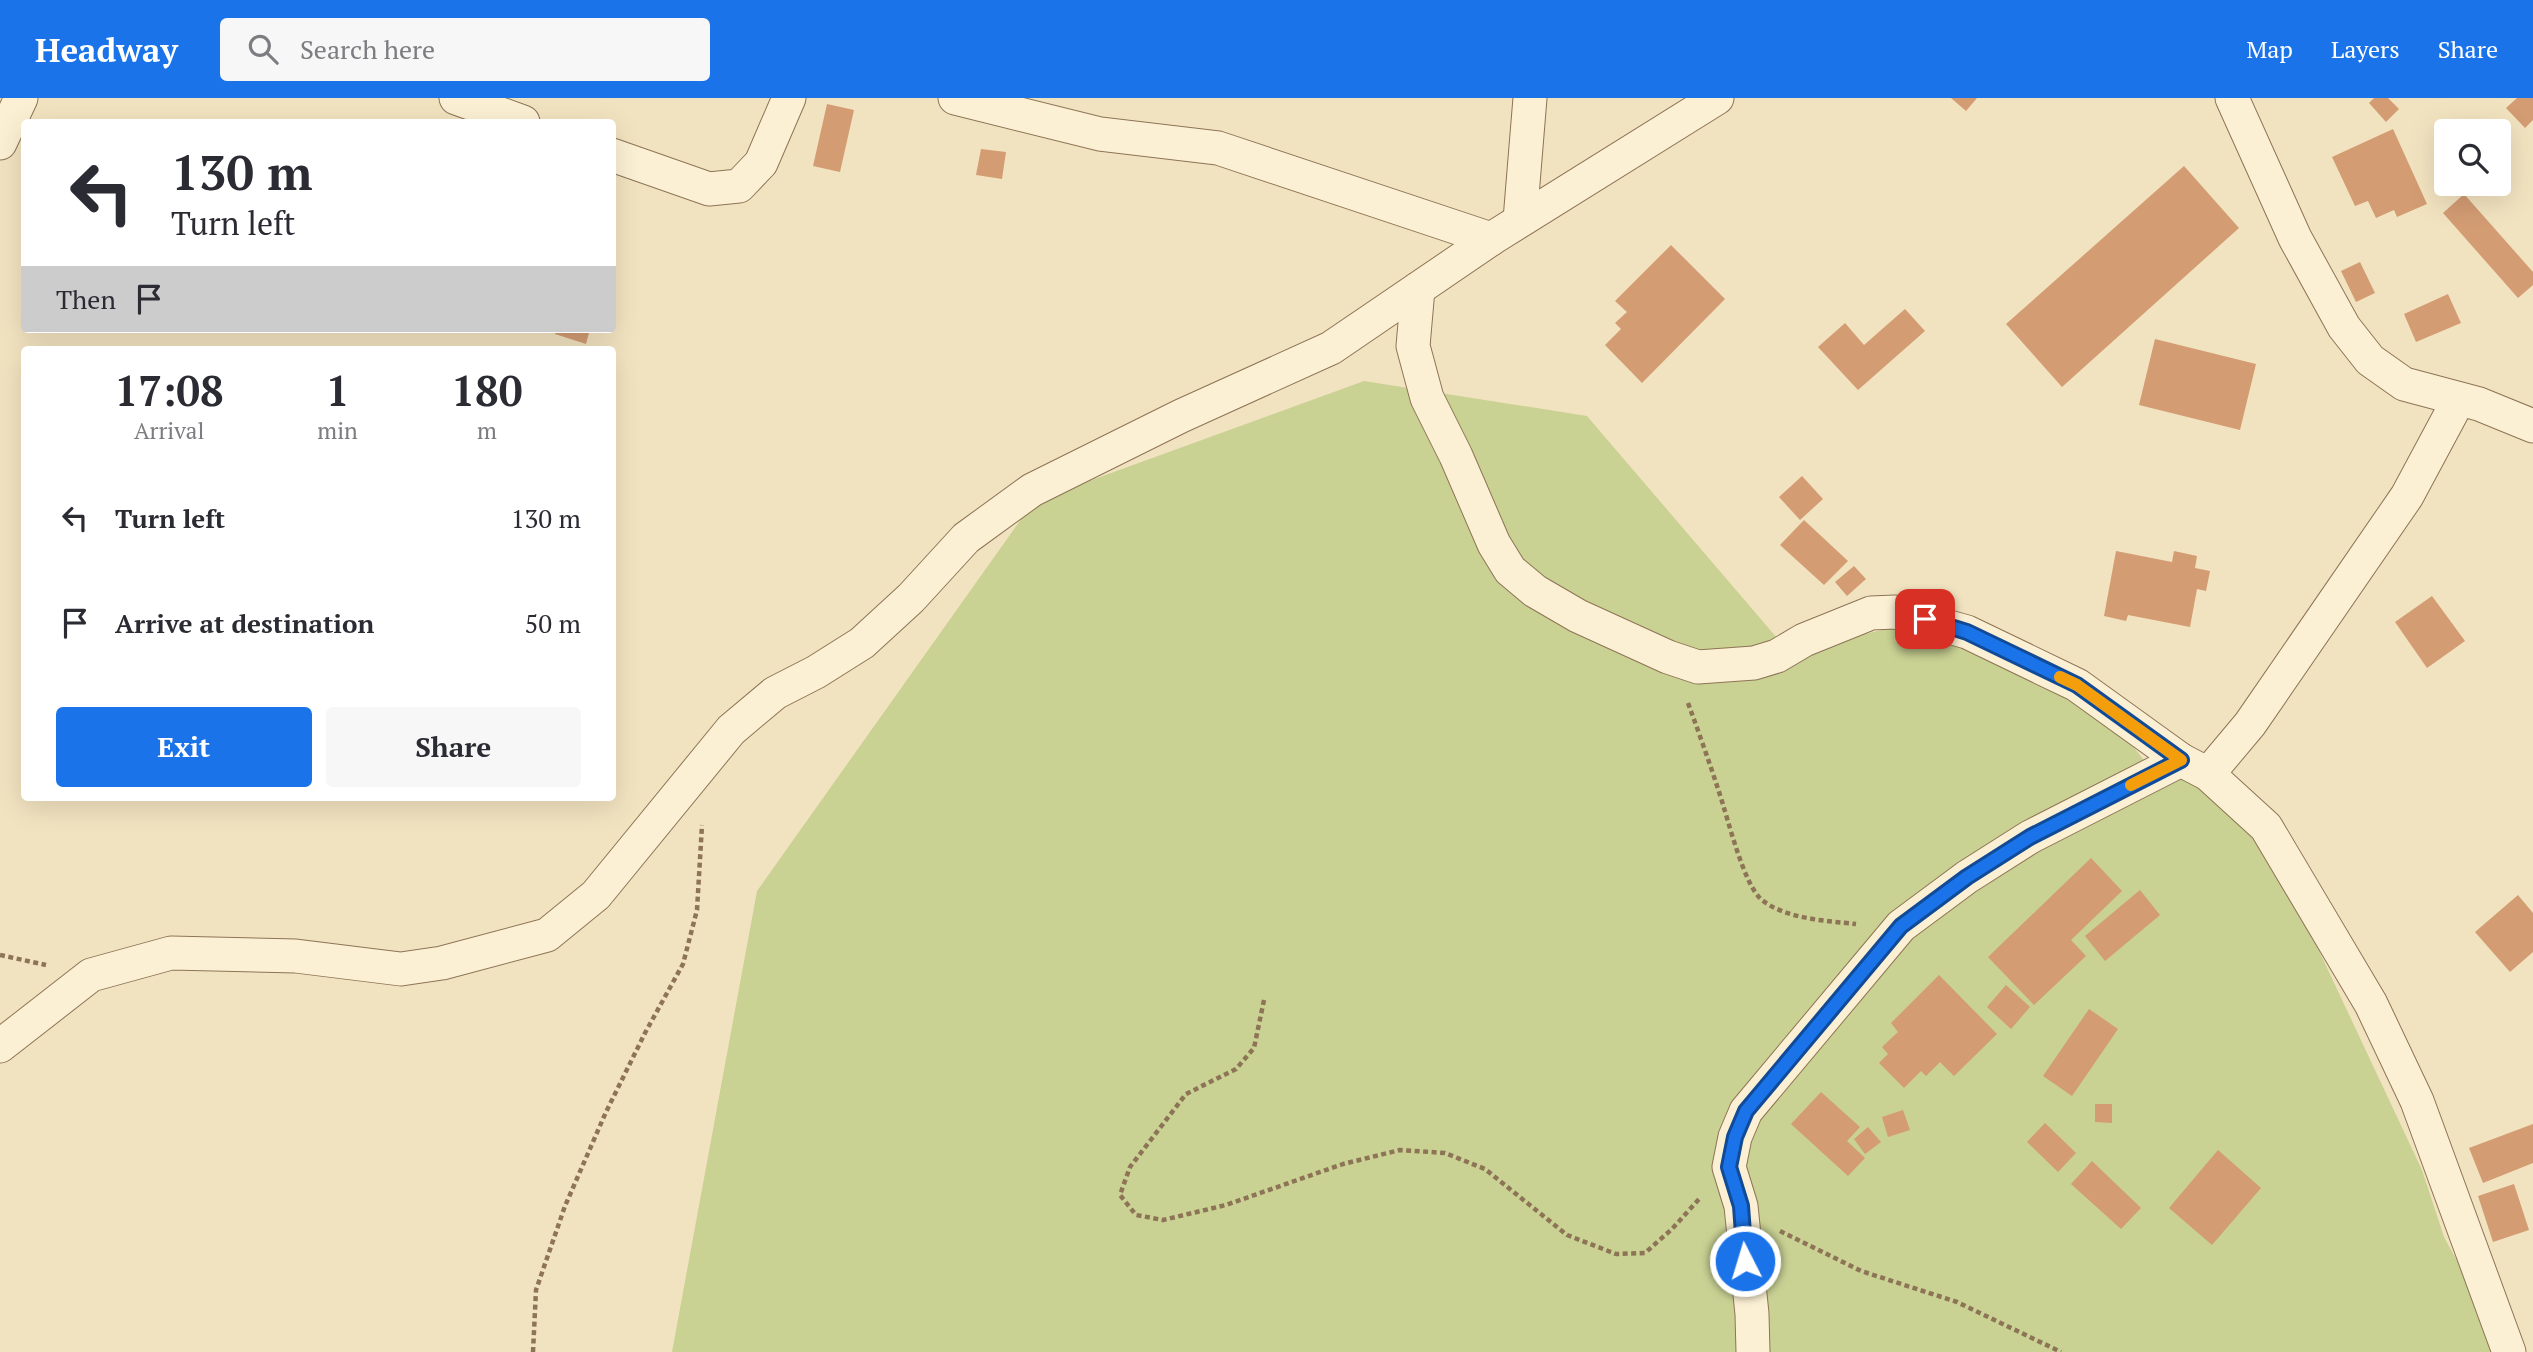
<!DOCTYPE html>
<style>
:root{--surface:#fff;--page:#f7f7f7;--text:#2b2b33;--muted:#7c7c81;--accent:#1a73e8}
body{margin:0;font-family:"PT Serif",serif;background:var(--page);color:var(--text);height:100vh;display:flex;flex-direction:column;font-size:26px;white-space:nowrap}
*{box-sizing:border-box;margin:0}
p{font-size:23px;color:var(--muted)}
.icon{flex:none;width:38px;height:38px;fill:none;stroke:currentColor;stroke-width:2;stroke-linecap:round;stroke-linejoin:round}
.map{position:relative;flex:1;overflow:hidden}
.side{position:absolute;left:21px;top:248px;width:595px;height:455px;display:flex;flex-direction:column;background:var(--surface);border-radius:7px;box-shadow:0 7px 28px #0002}
.side>*{flex:none}
.top-card{position:absolute;left:21px;top:21px;width:595px;height:214px;border-radius:7px;box-shadow:0 7px 28px #0002;background:#fff;color:var(--text);overflow:hidden}
.controls{position:absolute;left:2434px;top:21px;display:grid;gap:14px}
.controls a{display:grid;place-items:center;width:77px;height:77px;border-radius:7px;background:var(--surface);box-shadow:0 7px 28px #0002;font-size:35px}
.pin{position:absolute;display:grid;place-items:center;width:60px;height:60px;color:#fff;margin:-30px;border-radius:14px;box-shadow:0 4px 10px #0006}
.me{position:absolute;width:77px;margin:-38px;rotate:355deg;stroke-linejoin:round;filter:drop-shadow(0 0 5px #0008)}
.turn{display:flex;align-items:center;gap:24px;height:147px;padding:0 35px;font-size:32px}
.turn .icon{width:91px;height:91px;stroke-width:2.5}
.turn b{display:block;font-size:49px;line-height:60px}
.then{display:flex;align-items:center;height:66px;padding:0 35px;background:#0003;gap:14px;font-size:26px}
.eta{display:flex;justify-content:space-evenly;align-items:center;height:119px;text-align:center}
.eta b{font-size:42px;font-weight:600;line-height:49px}
.button{display:flex;gap:14px;margin-top:auto;padding:14px 35px}
.button a{flex:1;height:80px;border-radius:7px;background:var(--accent);color:#fff;font-size:28px;font-weight:600;line-height:80px;text-align:center}
.button a+a{background:var(--page);color:var(--text)}
ul{padding:0;list-style:none}
li{display:flex;align-items:center;gap:21px;height:105px;padding:0 35px}
li div{flex:1}
li b{display:block;font-size:26px}
li em{font-style:normal}
header{display:flex;align-items:center;gap:42px;box-sizing:border-box;height:98px;padding:0 35px;background:var(--accent);color:#fff}
header strong{font-size:33px}
nav{display:flex;gap:38px;margin-inline-start:auto;font-size:24px}
.search{width:490px;height:63px;background:var(--page);display:flex;align-items:center;gap:18px;box-sizing:border-box;padding:0 24px;border-radius:7px;color:var(--muted);font-size:26px}
.map>svg:first-child{display:block}
.green{fill:#c9d193}
.building{fill:#d39c73}
.lines{fill:none;stroke-linecap:round;stroke-linejoin:round}
.minor-casing{stroke:#8d7456;stroke-width:35}
.path{stroke:#8d7456;stroke-width:4.5;stroke-dasharray:5 3.5;stroke-linecap:butt}
.minor{stroke:#fcf0d4;stroke-width:33}
.route-casing{stroke:#114b97;stroke-width:18}
.route{stroke:#1a73e8;stroke-width:12}
.slow{stroke:#f59e0b;stroke-width:12}
</style>
<header>
<strong>Headway</strong>
<div class="search"><svg class="icon" aria-label="search" viewBox="0 0 24 24"><circle cx="10" cy="10" r="6"/><path d="M15 15l6 6"/></svg>Search here</div>
<nav><a>Map</a><a>Layers</a><a>Share</a></nav>
</header>
<div class="map">
<svg width="2533" height="1254" viewBox="0 0 2533 1254">
<rect width="100%" height="100%" fill="#f2e3c0"/>
<path class="green" d="M1364,283L1587,318L1789,554L1903,527L2023,573L2124,637L2143,661L2209,690L2274,757L2422,1072L2444,1139L2507,1254H672L757,793L1034,403Z"/>
<g class="building">
<path d="M1951,0H1977L1966,13Z"/>
<path d="M2374,0H2388L2399,11L2386,24L2369,5Z"/>
<path d="M2517,0H2533V22L2525,30L2506,10Z"/>
<path d="M827,6L854,12L840,74L813,68Z"/>
<path d="M2393,31L2427,106L2397,119L2394,112L2376,120L2368,103L2355,108L2332,59Z"/>
<path d="M981,51L1006,54L1002,81L976,77Z"/>
<path d="M2184,68L2239,130L2062,289L2006,226Z"/>
<path d="M2464,96L2533,174V187L2518,200L2443,115Z"/>
<path d="M1671,147L1725,201L1642,285L1605,247L1621,231L1615,225L1627,214L1615,203Z"/>
<path d="M2360,164L2375,195L2356,204L2341,173Z"/>
<path d="M2448,196L2461,225L2416,244L2404,216Z"/>
<path d="M1905,211L1925,233L1858,292L1818,249L1845,225L1864,247Z"/>
<path d="M557,231H590L586,246L555,236Z"/>
<path d="M2155,241L2256,266L2240,332L2139,307Z"/>
<path d="M1802,378L1823,401L1800,422L1779,399Z"/>
<path d="M1804,422L1848,463L1824,487L1780,447Z"/>
<path d="M2116,453L2172,464L2174,453L2197,458L2195,470L2210,473L2206,493L2197,491L2190,529L2128,517L2126,523L2104,518Z"/>
<path d="M1854,468L1866,481L1847,498L1835,484Z"/>
<path d="M2432,498L2465,543L2427,570L2395,524Z"/>
<path d="M2091,760L2122,793L2071,842L2086,858L2034,907L1988,859Z"/>
<path d="M2140,792L2160,817L2105,863L2085,838Z"/>
<path d="M2518,797L2533,815V854L2510,874L2475,834Z"/>
<path d="M1939,877L1997,936L1954,978L1940,964L1926,978L1921,973L1904,990L1879,965L1888,956L1882,949L1898,934L1891,925Z"/>
<path d="M2006,887L2030,909L2011,931L1987,909Z"/>
<path d="M2089,911L2118,931L2072,998L2043,978Z"/>
<path d="M1821,994L1860,1029L1847,1043L1865,1060L1848,1078L1791,1026Z"/>
<path d="M2095,1006H2112V1025L2095,1024Z"/>
<path d="M1903,1012L1910,1032L1888,1039L1882,1019Z"/>
<path d="M2045,1025L2076,1055L2058,1074L2027,1044Z"/>
<path d="M2533,1026V1065L2483,1085L2469,1050Z"/>
<path d="M1868,1029L1881,1044L1865,1056L1854,1041Z"/>
<path d="M2218,1052L2261,1090L2212,1147L2169,1110Z"/>
<path d="M2092,1063L2141,1110L2121,1131L2071,1086Z"/>
<path d="M2514,1086L2529,1132L2493,1144L2478,1098Z"/>
</g>
<g class="lines">
<g class="minor-casing">
<g id="minor">
<path d="M456,0L523,24"/>
<path d="M955,0L1100,36L1218,50L1491,141"/>
<path d="M2232,0L2295,140L2344,229L2370,262L2404,286L2479,306L2533,328"/>
<path d="M0,45L21,0"/>
<path d="M612,57L709,91L739,88L761,65L789,0"/>
<path d="M1520,122L1530,0"/>
<path d="M1418,191L1413,248L1427,300L1456,358L1494,446L1510,472L1535,493L1578,518L1668,559L1698,569L1754,565L1777,558L1804,542L1871,515L1895,514L1967,534L2077,587L2181,662L2208,676L2266,729L2371,906L2417,1003L2509,1254"/>
<path d="M2208,676L2250,626L2407,398L2459,301"/>
<path d="M0,948L91,877L171,855L296,858L401,871L442,865L547,837L596,797L731,632L775,595L816,574L862,545L911,500L966,440L1032,392L1181,318L1331,250L1491,141L1717,0"/>
<path d="M1753,1254L1752,1216L1741,1108L1729,1069L1735,1039L1746,1013L1901,828L1967,779L2030,739L2181,662"/>
</g>
</g>
<g class="path">
<path d="M1688,605C1699,635 1710,666 1720,697C1728,721 1744,788 1762,802C1786,821 1827,823 1856,826"/>
<path d="M0,857L46,867"/>
<path d="M1264,902L1254,950L1236,971L1186,996L1130,1069L1120,1097L1136,1117L1163,1122L1226,1107L1343,1066L1400,1052L1445,1055L1485,1071L1567,1137L1616,1156L1645,1155L1672,1131L1700,1100"/>
<path d="M1780,1133L1861,1173L1957,1204L2061,1254"/>
<path d="M533,1254L536,1192L565,1108L606,1014L645,935L683,866L697,812L702,727"/>
</g>
<use href="#minor" class="minor"/>
</g>
<g class="lines">
<g class="route-casing">
<path id="route" d="M1745,1163L1741,1108L1729,1069L1735,1039L1746,1013L1901,828L1967,779L2030,739L2181,662L2077,587L1967,534L1925,521"/>
</g>
<use href="#route" class="route"/>
<path class="slow" d="M2060,579L2077,587L2181,662L2131,687"/>
</g>
</svg>
<div class="controls">
<a><svg class="icon" aria-label="search" viewBox="0 0 24 24"><circle cx="10" cy="10" r="6"/><path d="M15 15l6 6"/></svg></a>
</div>
<div class="pin" style="left:1925px;top:521px;background:#d93025"><svg class="icon" aria-label="arrive" viewBox="0 0 24 24"><path d="M6 21V4h12l-3 4 3 4H6"/></svg></div>
<svg class="me" style="left:1745px;top:1163px" viewBox="-20 -20 40 40"><circle r="17" fill="#1a73e8" stroke="#fff" stroke-width="3"/><path d="M0-11L8 9 0 5-8 9z" fill="#fff"/></svg>
<div class="top-card">
<div class="turn"><svg class="icon" aria-label="left" viewBox="0 0 24 24"><path d="M17 20v-9H6M10 6l-5 5 5 5"/></svg><div><b>130 m</b>Turn left</div></div>
<div class="then">Then<svg class="icon" aria-label="arrive" viewBox="0 0 24 24"><path d="M6 21V4h12l-3 4 3 4H6"/></svg></div>
</div>
<section class="side">
<div class="eta">
<div><b>17:08</b><p>Arrival</p></div>
<div><b>1</b><p>min</p></div>
<div><b>180</b><p>m</p></div>
</div>
<ul>
<li><svg class="icon" aria-label="left" viewBox="0 0 24 24"><path d="M17 20v-9H6M10 6l-5 5 5 5"/></svg><div><b>Turn left</b></div><em>130 m</em></li>
<li><svg class="icon" aria-label="arrive" viewBox="0 0 24 24"><path d="M6 21V4h12l-3 4 3 4H6"/></svg><div><b>Arrive at destination</b></div><em>50 m</em></li>
</ul>
<div class="button"><a>Exit</a><a>Share</a></div>
</section>
</div>
